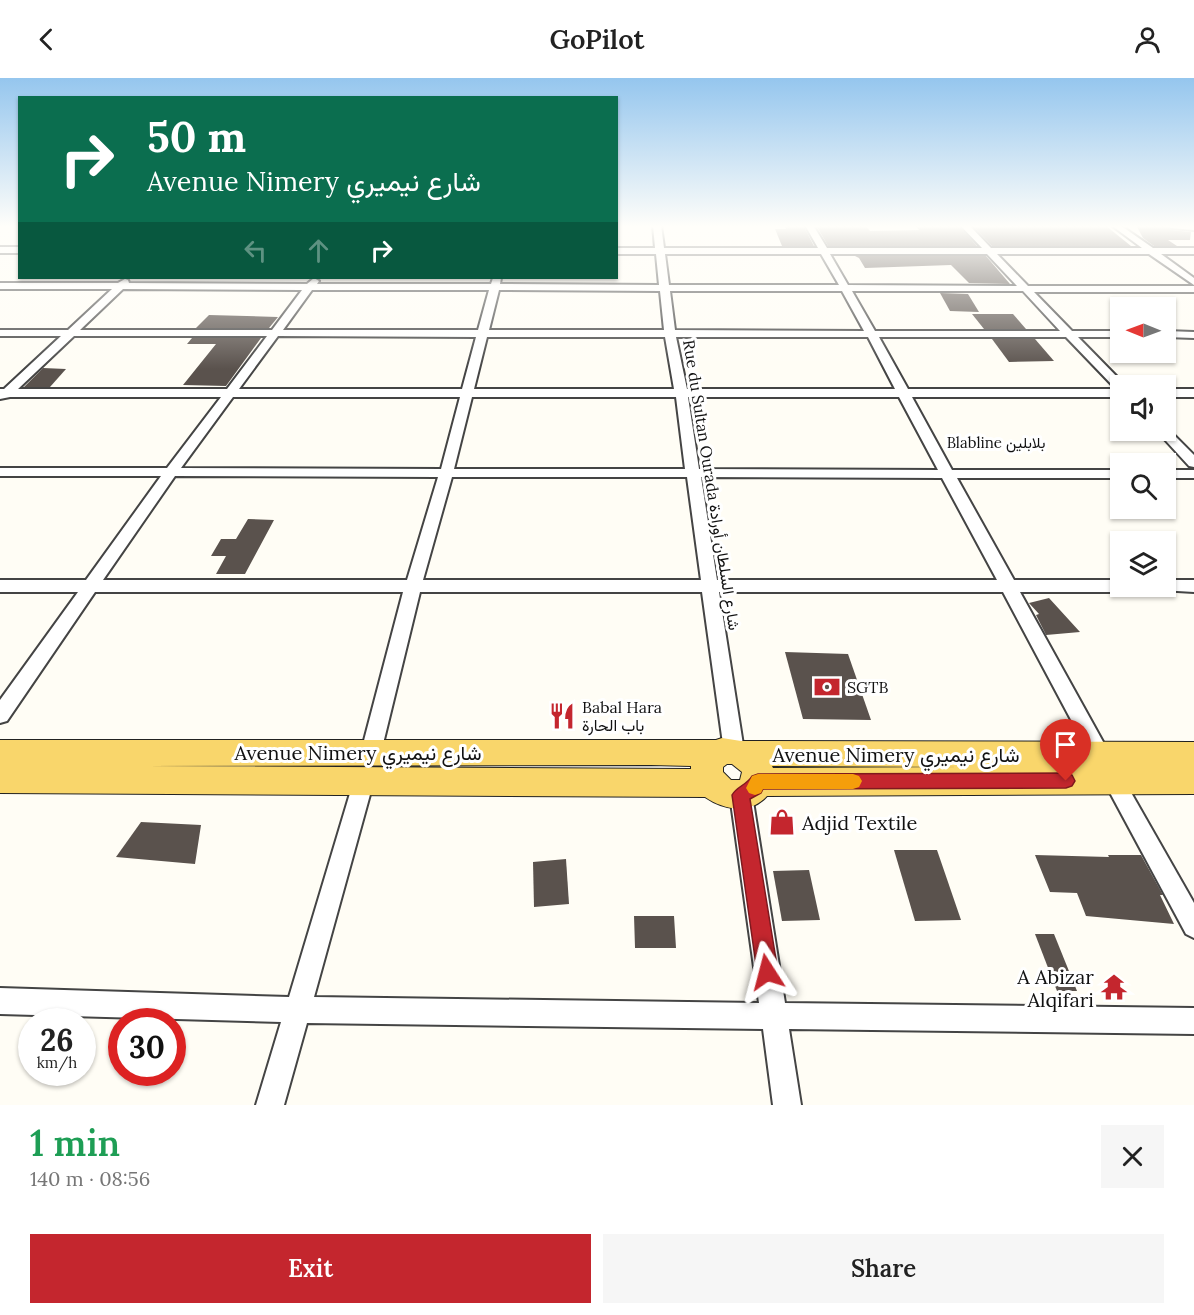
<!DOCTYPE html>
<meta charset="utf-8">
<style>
:root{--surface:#fff;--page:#f6f6f6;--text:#222;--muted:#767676;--accent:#c4262e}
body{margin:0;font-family:Lora,Vazirmatn,serif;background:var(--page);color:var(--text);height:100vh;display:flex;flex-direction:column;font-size:22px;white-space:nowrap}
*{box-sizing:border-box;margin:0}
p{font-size:20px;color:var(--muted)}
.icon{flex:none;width:33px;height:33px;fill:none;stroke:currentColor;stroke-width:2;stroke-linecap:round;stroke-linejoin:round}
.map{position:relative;height:1027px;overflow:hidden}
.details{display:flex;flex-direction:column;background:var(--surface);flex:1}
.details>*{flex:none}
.hud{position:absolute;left:18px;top:18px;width:600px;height:183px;border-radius:0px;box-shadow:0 2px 4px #0004;background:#0b6e4f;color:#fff;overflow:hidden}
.needle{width:39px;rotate:271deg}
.fabs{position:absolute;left:1110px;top:219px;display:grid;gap:12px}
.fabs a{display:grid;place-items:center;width:66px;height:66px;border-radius:0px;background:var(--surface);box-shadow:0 2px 4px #0004;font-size:30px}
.speed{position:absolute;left:18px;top:930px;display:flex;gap:12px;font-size:30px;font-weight:700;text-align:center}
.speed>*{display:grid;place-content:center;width:78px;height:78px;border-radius:50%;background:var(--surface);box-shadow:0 2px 4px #0004;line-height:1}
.speed small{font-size:15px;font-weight:400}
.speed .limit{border:9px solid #d22;background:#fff;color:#111}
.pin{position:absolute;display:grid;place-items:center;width:51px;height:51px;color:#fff;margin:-62px -26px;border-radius:50% 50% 50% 0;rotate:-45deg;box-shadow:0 0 6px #0007}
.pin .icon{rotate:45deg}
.me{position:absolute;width:66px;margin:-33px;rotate:351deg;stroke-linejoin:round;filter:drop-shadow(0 0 4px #0008)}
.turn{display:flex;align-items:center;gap:21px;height:126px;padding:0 30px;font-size:27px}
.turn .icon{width:78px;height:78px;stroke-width:2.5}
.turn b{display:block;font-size:42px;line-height:51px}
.lanes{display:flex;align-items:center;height:57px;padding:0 30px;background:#0003;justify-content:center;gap:30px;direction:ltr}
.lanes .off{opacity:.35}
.round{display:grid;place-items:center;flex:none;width:63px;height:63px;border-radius:0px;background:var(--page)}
.head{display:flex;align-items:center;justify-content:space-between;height:102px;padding:0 30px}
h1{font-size:36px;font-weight:600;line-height:45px;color:#1e9e55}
.primary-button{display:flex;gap:12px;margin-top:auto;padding:12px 30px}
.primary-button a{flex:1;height:69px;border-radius:0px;background:var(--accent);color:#fff;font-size:24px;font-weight:600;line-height:69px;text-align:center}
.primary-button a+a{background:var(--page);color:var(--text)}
header{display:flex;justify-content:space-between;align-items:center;height:78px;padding:0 30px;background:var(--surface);font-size:27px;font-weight:600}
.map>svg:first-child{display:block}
.building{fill:#5a524d}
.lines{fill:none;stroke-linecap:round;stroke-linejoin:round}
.minor-casing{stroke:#444;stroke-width:4}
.primary-casing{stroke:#222;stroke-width:2}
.minor{fill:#fff;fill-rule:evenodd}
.primary{fill:#f9d66b;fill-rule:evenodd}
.route{fill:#c4262e;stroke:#7f191e;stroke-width:1.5}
.slow{fill:#f59e0b}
.labels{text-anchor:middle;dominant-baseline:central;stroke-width:6;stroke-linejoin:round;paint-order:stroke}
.far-neighbourhood-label{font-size:15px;fill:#111;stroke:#fff}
.street-label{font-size:16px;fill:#111;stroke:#fff}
.poi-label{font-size:16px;fill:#111;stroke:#fff;text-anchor:start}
.near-street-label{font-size:20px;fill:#111;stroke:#fff}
.near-poi-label{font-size:20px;fill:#111;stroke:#fff;text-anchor:start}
</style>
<header><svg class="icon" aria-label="back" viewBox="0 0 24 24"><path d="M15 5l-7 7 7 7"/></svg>GoPilot<svg class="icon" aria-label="person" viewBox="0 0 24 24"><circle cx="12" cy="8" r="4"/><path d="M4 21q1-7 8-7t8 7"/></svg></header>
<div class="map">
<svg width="1194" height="1027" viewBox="0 0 1194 1027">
<rect width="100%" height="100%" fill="#fffdf5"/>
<g class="building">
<path d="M785,147H803L814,168H782L775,151H786Z"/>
<path d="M816,147L866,148L870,153L919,152L915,147H958L977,168H828Z"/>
<path d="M972,147H1105L1131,168H992Z"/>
<path d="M1136,147L1165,148L1171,152L1191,154L1190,162H1168L1177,168H1154L1143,160Z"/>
<path d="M855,178H986L1010,206L969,205L951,187L865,190L859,180Z"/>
<path d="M940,215L968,216L979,234L950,233Z"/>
<path d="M972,236H1013L1026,251H984Z"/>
<path d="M209,237L278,239L269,250H196Z"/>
<path d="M192,260H261L226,308L183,307L216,266H187Z"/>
<path d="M992,261H1035L1054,283L1009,284Z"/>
<path d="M43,290L66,291L50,309H24Z"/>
<path d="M248,441L274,442L245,496H216L226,478H211L221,461H236Z"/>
<path d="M1049,520L1080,554L1046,557L1036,537L1039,536L1029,525Z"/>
<path d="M785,574L848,576L871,642L803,641Z"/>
<path d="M141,744L201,747L195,786L116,779Z"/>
<path d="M894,772H937L961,842L915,843Z"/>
<path d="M1035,777L1109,779L1108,777H1141L1163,817H1160L1174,846L1086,838L1077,815L1050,814Z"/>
<path d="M566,781L569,826L534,829L533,784Z"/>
<path d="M809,792L820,842L782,843L773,793Z"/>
<path d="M634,838H674L676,870H635Z"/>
<path d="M1035,856H1054L1077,913H1057Z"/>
</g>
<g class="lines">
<g class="minor-casing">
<g id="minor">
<path d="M653,147H661L664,170H818L805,147H813L827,170H982L960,147H969L991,170H1142L1111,147H1120L1153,170H1194V176H1161L1194,200V207L1149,176H997L1028,208H1194V214H1034L1072,253H1120V259H1078L1124,306L1120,308V319H912L952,392H1120V400H957L1014,502H1120V508H1128L1120,514H1020L1107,671L1110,677L1107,683L1100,686L1093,683L1003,514H719L744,673L741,679L734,681L727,679L724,673L702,514H420L381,674L378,680L371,682L364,680L361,674L403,514H95L7,643L0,645V622L78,514H0V502H86L161,398H0V390H167L221,319H10L0,321V311H4L61,258H0V252H68L112,211H0V205H118L125,201L128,202L129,205L307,206L314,200L319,203L317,206H491L493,200H501L500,206L659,207L656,176H616V170H655ZM665,176H821L839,207H669ZM830,176H987L1017,208L848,207ZM123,211L302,212L272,252H80ZM312,212H489L478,252H283ZM499,212L660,213L664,252H489ZM670,213H842L864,253L675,252ZM852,213H1023L1060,253H875ZM74,258H267L227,311H18ZM278,258L476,259L462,311H239ZM487,259H665L674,311H474ZM676,259H868L895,311H687ZM879,259H1066L1116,311H908ZM233,319H460L441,391L181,390ZM472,319H676L685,391H454ZM688,319H899L938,392L699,391ZM175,398L438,399L407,502H103ZM452,399H687L701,502H423ZM701,399L942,400L997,502H717Z"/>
<path d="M1167,147H1194V152L1171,150Z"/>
<rect x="0" y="169" width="20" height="6"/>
<path d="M1166,253L1194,254V260L1166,259Z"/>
<rect x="1166" y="311" width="28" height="8"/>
<path d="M1166,349L1194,377V389L1189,388L1156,352H1166Z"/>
<rect x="1166" y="392" width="28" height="8"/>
<path d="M1166,502H1194V514L1160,512L1158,508H1166Z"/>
<path d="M364,693L371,696L374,702L314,919L759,925L730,717L734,710L741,708L748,710L752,717L785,925L1194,930V956L789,951L801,1027H773L763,951L307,945L284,1027H256L281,944L0,936V910L289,919L354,702L357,696Z"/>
<path d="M1114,694L1121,697L1194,825V860L1186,856L1107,709L1104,703L1107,697Z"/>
</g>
</g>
<g class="primary-casing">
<path id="primary" d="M722,660L741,663L1194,664V716L767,718C750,737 724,732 705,719L0,715V662H716ZM727,686H732L742,694L740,702H731L723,694V689ZM651,687L691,688V691L145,688ZM772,688L960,689L773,690Z"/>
</g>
<use href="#minor" class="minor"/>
<use href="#primary" class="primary"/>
</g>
<linearGradient id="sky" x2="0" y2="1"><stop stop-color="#95c6ee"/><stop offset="0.51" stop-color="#fffefa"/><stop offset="1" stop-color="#fffefa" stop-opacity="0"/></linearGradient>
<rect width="1194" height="291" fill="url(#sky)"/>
<path class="route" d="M1066,695L1072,697L1075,703L1072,708L1066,710L763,711L761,715L750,721L778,894L775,901L767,904L760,901L757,894L732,717C737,708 747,707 752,698L758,696Z"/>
<path class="slow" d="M758,696H853L859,698L862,703L859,709L853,711H763L761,715L755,717L749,715L746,710L752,698Z"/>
<defs>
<g id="bank-bare" transform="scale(2.07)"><path d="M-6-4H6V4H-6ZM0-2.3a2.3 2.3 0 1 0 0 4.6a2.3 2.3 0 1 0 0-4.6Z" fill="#c4262e" stroke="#fff" stroke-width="2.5" paint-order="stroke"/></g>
<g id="restaurant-bare" transform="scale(2.07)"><path d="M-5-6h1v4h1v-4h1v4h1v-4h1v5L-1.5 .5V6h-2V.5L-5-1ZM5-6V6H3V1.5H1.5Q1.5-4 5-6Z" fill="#c4262e" stroke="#fff" stroke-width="2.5" paint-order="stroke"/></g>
<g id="shop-bare" transform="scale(2.07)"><path d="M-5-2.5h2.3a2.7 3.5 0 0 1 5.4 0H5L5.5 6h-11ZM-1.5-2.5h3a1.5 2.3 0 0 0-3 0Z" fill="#c4262e" stroke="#fff" stroke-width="2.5" paint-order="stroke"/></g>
<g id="temple-bare" transform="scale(2.07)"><path d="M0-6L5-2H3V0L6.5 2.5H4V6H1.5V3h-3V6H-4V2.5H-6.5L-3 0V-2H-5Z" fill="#c4262e" stroke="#fff" stroke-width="2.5" paint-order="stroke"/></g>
</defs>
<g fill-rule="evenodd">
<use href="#bank-bare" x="827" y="609"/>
<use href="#restaurant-bare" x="562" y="638"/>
<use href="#shop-bare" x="782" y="744"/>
<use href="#temple-bare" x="1114" y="909"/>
</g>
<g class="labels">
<g class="far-neighbourhood-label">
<text x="996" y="364">Blabline بلابلين</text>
</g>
<g class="street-label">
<text transform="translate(712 407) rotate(81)">Rue du Sultan Ourada شارع السلطان أورادة</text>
</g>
<g class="poi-label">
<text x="847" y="609">SGTB</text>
<text x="582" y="629">Babal Hara<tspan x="582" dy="18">باب الحارة</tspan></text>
</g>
<g class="near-street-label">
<text x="358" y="674">Avenue Nimery شارع نيميري</text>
<text x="896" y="676">Avenue Nimery شارع نيميري</text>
</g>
<g class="near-poi-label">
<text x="802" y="744">Adjid Textile</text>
<text x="1094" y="898" text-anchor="end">A Abizar<tspan x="1094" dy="23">Alqifari</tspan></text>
</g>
</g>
</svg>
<div class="fabs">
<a><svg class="needle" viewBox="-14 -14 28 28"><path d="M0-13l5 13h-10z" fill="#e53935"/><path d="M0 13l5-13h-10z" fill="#767676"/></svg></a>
<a><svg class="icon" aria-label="sound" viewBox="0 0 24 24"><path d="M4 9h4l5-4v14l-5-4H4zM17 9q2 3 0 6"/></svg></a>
<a><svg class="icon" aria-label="search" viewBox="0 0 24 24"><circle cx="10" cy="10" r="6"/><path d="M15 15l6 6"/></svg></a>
<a><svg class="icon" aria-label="layers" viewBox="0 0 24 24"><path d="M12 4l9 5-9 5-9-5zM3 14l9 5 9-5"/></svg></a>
</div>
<div class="speed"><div>26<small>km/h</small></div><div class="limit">30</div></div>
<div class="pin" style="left:1066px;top:703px;background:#d93025"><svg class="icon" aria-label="arrive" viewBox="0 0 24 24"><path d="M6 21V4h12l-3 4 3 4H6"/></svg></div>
<svg class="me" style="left:767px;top:894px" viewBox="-20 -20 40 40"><path d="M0-17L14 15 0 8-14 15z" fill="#c4262e" stroke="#fff" stroke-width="4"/></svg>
<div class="hud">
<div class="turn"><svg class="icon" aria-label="right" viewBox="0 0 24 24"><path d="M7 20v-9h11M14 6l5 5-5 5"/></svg><div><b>50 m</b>Avenue Nimery شارع نيميري</div></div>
<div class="lanes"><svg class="icon off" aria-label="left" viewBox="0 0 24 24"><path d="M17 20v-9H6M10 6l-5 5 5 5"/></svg><svg class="icon off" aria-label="ahead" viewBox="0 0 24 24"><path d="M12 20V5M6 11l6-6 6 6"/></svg><svg class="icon" aria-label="right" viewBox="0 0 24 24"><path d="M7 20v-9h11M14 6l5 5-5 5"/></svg></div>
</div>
</div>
<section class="details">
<div class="head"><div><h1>1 min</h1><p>140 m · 08:56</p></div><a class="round"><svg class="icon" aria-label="close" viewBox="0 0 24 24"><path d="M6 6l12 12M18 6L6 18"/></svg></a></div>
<div class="primary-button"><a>Exit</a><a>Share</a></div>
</section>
